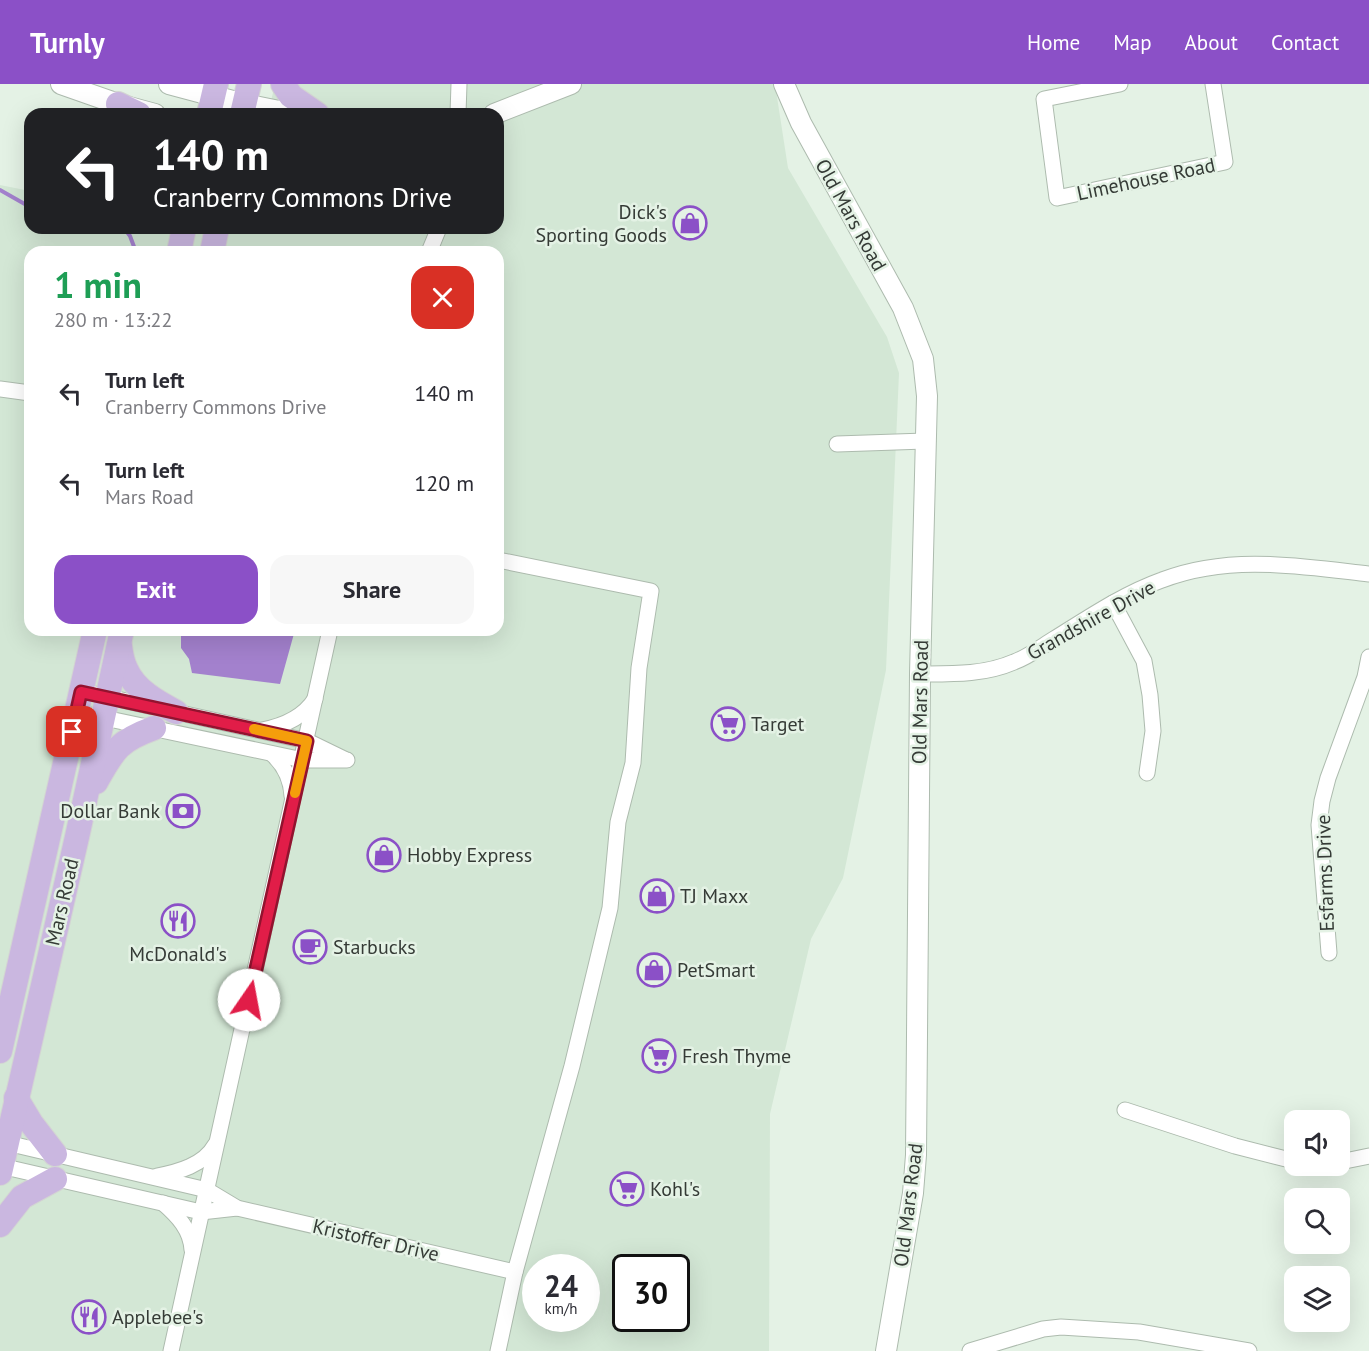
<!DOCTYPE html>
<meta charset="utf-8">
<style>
:root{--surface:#fff;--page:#f7f7f7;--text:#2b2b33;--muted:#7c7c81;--accent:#8b50c7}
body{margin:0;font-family:"PT Sans",sans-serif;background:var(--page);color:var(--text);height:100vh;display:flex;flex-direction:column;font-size:22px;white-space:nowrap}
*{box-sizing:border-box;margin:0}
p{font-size:20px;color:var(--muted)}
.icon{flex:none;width:33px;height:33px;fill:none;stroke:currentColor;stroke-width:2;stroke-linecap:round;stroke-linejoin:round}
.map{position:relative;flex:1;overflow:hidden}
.sheet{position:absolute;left:24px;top:162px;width:480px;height:390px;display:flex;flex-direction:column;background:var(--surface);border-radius:18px;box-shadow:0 6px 24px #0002}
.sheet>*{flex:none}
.guide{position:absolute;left:24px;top:24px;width:480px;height:126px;border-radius:18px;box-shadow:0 6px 24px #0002;background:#202124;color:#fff;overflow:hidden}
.buttons{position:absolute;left:1284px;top:1026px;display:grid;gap:12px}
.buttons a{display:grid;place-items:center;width:66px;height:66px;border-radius:12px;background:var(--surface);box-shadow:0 6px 24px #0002;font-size:30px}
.speed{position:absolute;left:522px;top:1170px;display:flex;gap:12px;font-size:30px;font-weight:700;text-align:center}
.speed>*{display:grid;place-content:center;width:78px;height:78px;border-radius:50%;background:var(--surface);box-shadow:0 6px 24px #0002;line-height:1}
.speed small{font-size:15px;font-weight:400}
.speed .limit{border:3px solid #111;border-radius:9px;background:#fff;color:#111}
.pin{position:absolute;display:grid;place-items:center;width:51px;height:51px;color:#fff;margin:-26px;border-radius:12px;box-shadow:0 3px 9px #0006}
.me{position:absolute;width:66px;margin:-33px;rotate:12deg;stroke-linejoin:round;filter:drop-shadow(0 0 4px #0008)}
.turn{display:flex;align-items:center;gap:21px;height:126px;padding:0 30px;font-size:27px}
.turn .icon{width:78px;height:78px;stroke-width:2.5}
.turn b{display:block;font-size:42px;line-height:51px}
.round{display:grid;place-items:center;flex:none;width:63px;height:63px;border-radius:18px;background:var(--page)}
.headline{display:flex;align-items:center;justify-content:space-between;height:102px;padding:0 30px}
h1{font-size:36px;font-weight:600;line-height:45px;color:#1e9e55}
.button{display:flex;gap:12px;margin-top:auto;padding:12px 30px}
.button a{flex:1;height:69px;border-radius:18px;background:var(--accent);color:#fff;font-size:24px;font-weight:600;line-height:69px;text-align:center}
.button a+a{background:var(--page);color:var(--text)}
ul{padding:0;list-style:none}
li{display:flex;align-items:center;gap:18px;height:90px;padding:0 30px}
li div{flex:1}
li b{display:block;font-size:22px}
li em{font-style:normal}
header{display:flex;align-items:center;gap:36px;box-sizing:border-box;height:84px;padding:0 30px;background:var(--accent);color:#fff}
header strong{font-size:28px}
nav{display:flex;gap:33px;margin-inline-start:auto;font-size:21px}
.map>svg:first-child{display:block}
.built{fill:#d3e7d5;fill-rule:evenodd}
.water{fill:#a381cd}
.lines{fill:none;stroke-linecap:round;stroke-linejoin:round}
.stream{stroke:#a381cd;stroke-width:4}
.minor-casing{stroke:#adbbae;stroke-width:17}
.tertiary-casing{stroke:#adbbae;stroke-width:22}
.primary-casing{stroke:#d3d4d3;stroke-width:26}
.minor{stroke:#fff;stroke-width:15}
.tertiary{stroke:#fff;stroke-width:20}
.primary{stroke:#cab7e0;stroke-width:24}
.route-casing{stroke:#92132f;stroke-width:15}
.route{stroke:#e11d48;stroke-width:10}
.slow{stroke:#f59e0b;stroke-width:10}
.labels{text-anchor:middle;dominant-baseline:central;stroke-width:5;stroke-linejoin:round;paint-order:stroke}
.street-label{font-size:20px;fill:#353b36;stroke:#e4f2e5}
.poi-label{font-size:20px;fill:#353b36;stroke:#e4f2e5;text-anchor:start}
</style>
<header>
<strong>Turnly</strong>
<nav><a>Home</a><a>Map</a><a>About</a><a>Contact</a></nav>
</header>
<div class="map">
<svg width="1369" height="1267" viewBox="0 0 1369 1267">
<rect width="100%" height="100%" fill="#e4f2e5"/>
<path class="built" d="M275,0H775L788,84L887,253L899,289L886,586L843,794L811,855L770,1030L769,1267H0V101L30,107V144H209L239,150L241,144H498V30H268ZM30,168H498V546H30ZM536,1184H586V1234H536ZM626,1184H676V1234H626Z"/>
<path class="water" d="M181,546H295L280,600L192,589L189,575L181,564Z"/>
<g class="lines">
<g class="stream">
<path d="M0,106L30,123"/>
<path d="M124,144L130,152L136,168"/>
</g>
<g class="minor-casing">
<g id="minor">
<path d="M1120,0L1044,15L1057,114L1225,78L1213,0"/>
<path d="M458,30L459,0"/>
<path d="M429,168L439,144"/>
<path d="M0,305L30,309"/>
<path d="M837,360L925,357"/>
<path d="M1113,519L1144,577L1150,611L1153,647L1147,689"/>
<path d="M920,590C952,590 984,591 1014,578C1028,573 1041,563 1054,555C1088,534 1123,510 1162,496C1229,470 1299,482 1369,490"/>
<path d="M81,607L307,657L344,675"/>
<path d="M76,628L303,676H347"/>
<path d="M262,646C283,642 303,634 315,615"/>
<path d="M272,670C284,681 291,694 292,712"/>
<path d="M1329,869L1319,741L1322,717L1328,694L1365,593L1369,573"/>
<path d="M1125,1026L1235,1062L1294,1077"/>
<path d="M7,1059L207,1106L237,1124L515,1188"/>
<path d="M1340,1078L1369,1072"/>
<path d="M1,1082L201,1128L237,1124"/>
<path d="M157,1092C178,1088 204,1081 215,1061"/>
<path d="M163,1119C178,1132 191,1146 192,1166"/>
<path d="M171,1267L330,546"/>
<path d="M498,1267L515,1188L572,982L610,824L618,738L633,679L639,584L651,507L498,476"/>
<path d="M970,1267L1043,1245L1061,1243L1139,1248L1249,1267"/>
</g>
</g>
<g class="tertiary-casing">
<g id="tertiary">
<path d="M61,0L118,20L155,30"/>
<path d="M169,0L244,20L294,30"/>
<path d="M784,0L801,39L903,224L923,275L927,312L920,590L916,1071L913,1109L886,1267"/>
<path d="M494,30L571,0"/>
</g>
</g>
<g class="primary-casing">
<g id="primary">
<path d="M283,0L291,12L317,30"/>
<path d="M118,20L139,30"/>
<path d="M209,30L216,0"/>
<path d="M242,30L249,0"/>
<path d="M179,168L184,144"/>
<path d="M212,168L217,144"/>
<path d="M120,562C121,570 123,579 126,585C135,606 157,618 176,628"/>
<path d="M96,698C114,666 118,657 154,644"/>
<path d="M0,967L95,546"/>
<path d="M16,1014L31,1039L55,1070"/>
<path d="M0,1089L77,753L122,546"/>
<path d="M0,1141L22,1113L55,1095"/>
</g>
</g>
<use href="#minor" class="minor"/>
<use href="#tertiary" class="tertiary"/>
<use href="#primary" class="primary"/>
</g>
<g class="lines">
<g class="route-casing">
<path id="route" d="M72,648L81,608L307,657L249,916"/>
</g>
<use href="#route" class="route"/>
<path class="slow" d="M254,645L307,657L295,709"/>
</g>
<defs>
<g id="shop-ring" transform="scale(1.725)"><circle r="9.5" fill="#e4f2e5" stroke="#8b50c7" stroke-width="1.5"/><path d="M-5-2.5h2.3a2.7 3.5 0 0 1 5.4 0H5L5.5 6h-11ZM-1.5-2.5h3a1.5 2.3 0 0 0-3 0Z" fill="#8b50c7"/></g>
<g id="supermarket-ring" transform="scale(1.725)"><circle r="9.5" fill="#e4f2e5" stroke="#8b50c7" stroke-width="1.5"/><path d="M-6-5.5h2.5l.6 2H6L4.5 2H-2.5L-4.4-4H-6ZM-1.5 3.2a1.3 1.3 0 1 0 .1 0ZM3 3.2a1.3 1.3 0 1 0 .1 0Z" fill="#8b50c7"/></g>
<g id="bank-ring" transform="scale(1.725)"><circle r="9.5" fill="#e4f2e5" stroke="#8b50c7" stroke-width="1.5"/><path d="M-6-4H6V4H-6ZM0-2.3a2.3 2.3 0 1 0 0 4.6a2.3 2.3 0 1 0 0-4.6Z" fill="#8b50c7"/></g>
<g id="restaurant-ring" transform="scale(1.725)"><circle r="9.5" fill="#e4f2e5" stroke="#8b50c7" stroke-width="1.5"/><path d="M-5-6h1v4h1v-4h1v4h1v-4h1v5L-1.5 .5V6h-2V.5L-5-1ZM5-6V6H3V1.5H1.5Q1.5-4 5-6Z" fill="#8b50c7"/></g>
<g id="cafe-ring" transform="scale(1.725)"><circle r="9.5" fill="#e4f2e5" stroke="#8b50c7" stroke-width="1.5"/><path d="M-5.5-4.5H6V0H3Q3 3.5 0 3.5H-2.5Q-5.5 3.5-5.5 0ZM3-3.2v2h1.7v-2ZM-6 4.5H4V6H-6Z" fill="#8b50c7"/></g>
</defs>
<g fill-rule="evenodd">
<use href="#shop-ring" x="690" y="139"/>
<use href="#supermarket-ring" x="728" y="640"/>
<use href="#bank-ring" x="183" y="727"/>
<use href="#shop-ring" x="384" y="771"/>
<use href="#shop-ring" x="657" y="812"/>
<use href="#restaurant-ring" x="178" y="837"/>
<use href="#cafe-ring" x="310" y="863"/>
<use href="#shop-ring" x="654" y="886"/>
<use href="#supermarket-ring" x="659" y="972"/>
<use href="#supermarket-ring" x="627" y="1105"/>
<use href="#restaurant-ring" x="89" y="1233"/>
</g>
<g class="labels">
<g class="street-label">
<text transform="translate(1146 95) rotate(-12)">Limehouse Road</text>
<text transform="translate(851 131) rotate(61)">Old Mars Road</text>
<text transform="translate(1091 536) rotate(-29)">Grandshire Drive</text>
<text transform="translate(920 618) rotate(-89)">Old Mars Road</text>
<text transform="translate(1325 789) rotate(-92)">Esfarms Drive</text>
<text transform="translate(62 818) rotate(-77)">Mars Road</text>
<text transform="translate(908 1121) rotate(-83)">Old Mars Road</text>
<text transform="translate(376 1156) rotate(13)">Kristoffer Drive</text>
</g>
<g class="poi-label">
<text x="667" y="128" text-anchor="end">Dick's<tspan x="667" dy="23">Sporting Goods</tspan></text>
<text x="751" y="640">Target</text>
<text x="160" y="727" text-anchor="end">Dollar Bank</text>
<text x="407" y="771">Hobby Express</text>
<text x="680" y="812">TJ Maxx</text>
<text x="333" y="863">Starbucks</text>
<text x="178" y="870" text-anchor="middle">McDonald's</text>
<text x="677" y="886">PetSmart</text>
<text x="682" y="972">Fresh Thyme</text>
<text x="650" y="1105">Kohl's</text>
<text x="112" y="1233">Applebee's</text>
</g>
</g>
</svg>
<div class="buttons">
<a><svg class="icon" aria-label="sound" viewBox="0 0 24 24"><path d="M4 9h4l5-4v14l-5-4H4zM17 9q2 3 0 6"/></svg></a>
<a><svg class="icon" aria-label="search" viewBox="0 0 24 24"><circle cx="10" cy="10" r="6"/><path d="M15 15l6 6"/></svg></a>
<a><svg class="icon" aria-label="layers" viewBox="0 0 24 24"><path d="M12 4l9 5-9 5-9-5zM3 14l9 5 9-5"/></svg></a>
</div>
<div class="speed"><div>24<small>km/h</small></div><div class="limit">30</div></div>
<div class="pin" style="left:72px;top:648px;background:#d93025"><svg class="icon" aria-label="arrive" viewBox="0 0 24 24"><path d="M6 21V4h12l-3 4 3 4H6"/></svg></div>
<svg class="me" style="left:249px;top:916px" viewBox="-20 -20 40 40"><circle r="19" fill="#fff"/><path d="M0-13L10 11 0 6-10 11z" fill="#e11d48"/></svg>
<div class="guide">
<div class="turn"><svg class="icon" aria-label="left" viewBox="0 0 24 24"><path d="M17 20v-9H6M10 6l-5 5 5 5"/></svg><div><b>140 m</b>Cranberry Commons Drive</div></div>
</div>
<section class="sheet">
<div class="headline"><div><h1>1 min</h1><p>280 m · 13:22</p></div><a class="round" style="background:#d93025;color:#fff"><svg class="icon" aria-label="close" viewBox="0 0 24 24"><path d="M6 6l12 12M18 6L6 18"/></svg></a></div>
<ul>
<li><svg class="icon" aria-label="left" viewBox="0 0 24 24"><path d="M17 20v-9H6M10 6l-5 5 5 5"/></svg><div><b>Turn left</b><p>Cranberry Commons Drive</p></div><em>140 m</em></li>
<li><svg class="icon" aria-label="left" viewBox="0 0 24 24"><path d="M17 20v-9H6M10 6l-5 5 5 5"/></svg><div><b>Turn left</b><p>Mars Road</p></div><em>120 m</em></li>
</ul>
<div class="button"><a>Exit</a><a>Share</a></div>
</section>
</div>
